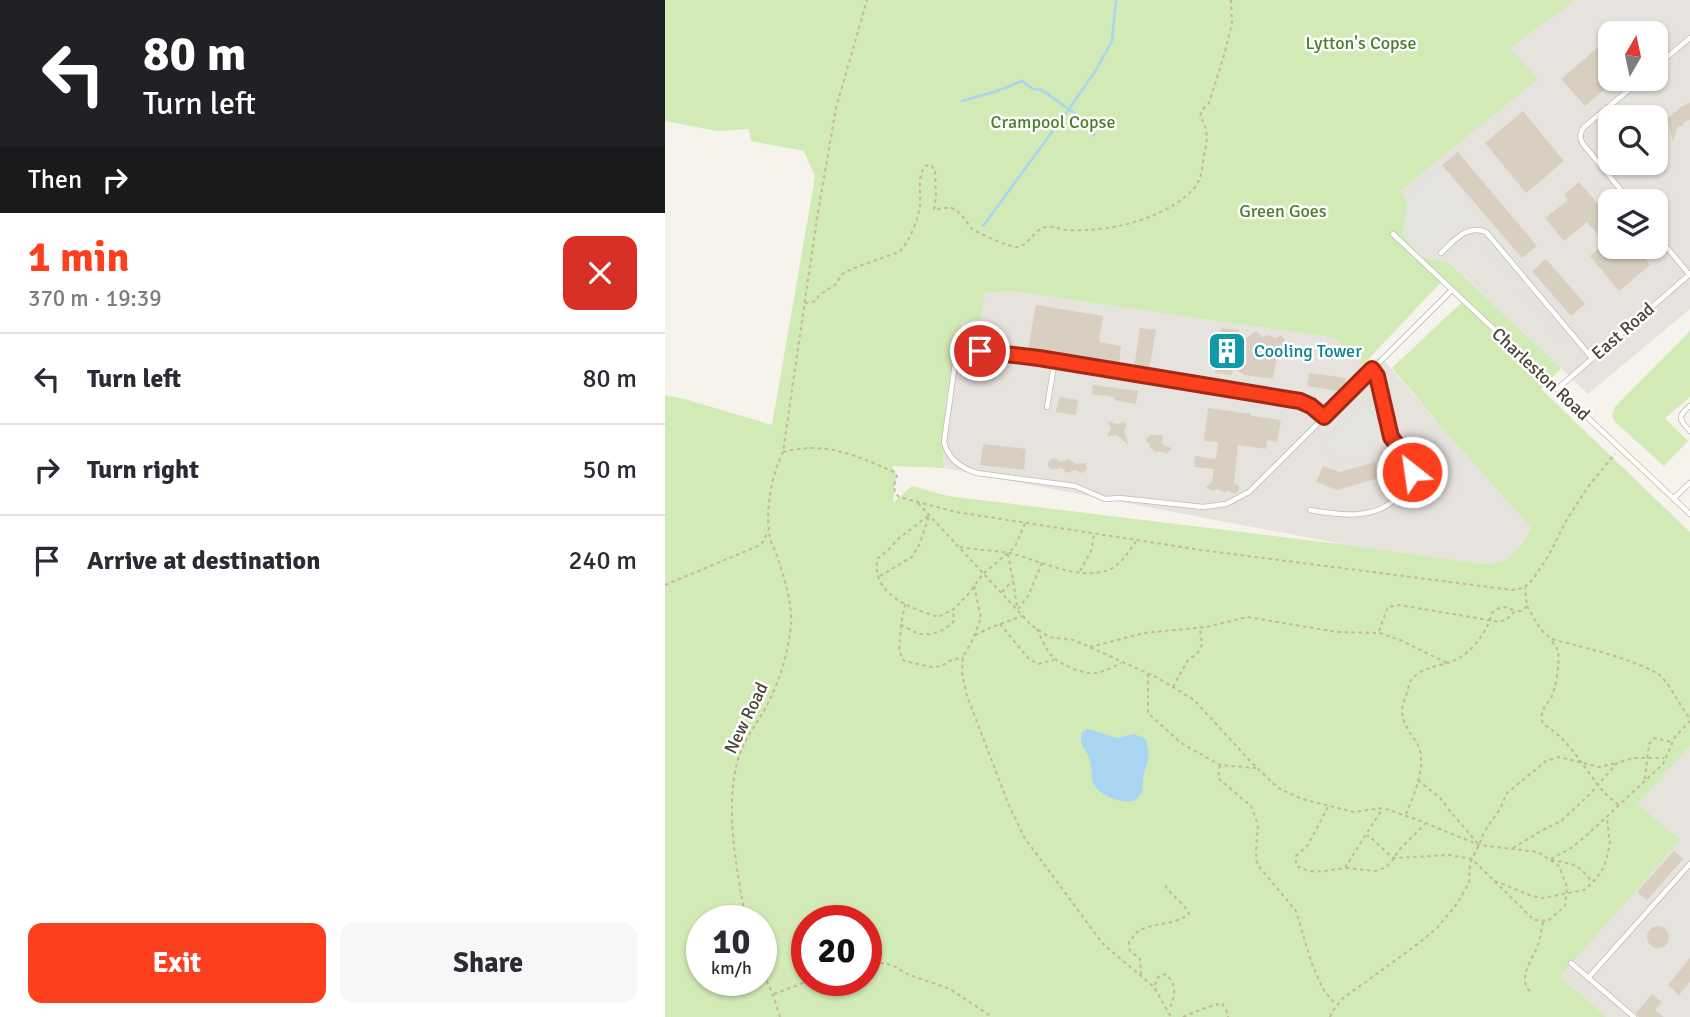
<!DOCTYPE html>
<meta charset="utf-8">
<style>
:root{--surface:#fff;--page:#f7f7f7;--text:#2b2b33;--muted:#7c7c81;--line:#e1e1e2;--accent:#fc3f1d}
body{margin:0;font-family:Signika,sans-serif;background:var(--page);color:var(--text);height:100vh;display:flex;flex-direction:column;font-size:26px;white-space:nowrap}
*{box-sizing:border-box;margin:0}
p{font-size:23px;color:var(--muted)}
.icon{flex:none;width:38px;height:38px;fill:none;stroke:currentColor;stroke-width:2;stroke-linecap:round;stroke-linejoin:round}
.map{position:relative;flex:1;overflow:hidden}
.sheet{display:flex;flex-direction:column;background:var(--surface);width:665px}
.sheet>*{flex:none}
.guide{background:#202124;color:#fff;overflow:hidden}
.needle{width:46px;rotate:9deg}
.buttons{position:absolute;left:933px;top:21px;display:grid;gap:14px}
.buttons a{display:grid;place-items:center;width:70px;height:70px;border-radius:14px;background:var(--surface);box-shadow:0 2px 5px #0004;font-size:35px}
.speed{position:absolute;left:21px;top:905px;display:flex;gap:14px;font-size:35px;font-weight:700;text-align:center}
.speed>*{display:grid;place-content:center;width:91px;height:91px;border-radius:50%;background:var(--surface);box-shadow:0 2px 5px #0004;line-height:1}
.speed small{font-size:18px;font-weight:400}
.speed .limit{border:10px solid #d22;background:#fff;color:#111}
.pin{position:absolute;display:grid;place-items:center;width:60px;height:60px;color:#fff;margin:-30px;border:4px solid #fff;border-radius:50%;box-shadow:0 2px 7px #0007}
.me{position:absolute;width:77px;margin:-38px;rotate:330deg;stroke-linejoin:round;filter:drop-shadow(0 0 5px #0008)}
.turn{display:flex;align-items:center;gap:24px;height:147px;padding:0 28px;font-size:32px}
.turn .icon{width:91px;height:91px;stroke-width:2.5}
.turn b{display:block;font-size:49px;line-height:60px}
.then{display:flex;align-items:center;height:66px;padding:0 28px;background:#0003;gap:14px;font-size:26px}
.round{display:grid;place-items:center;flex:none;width:74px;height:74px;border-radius:14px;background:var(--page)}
.headline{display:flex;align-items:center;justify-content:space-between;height:119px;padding:0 28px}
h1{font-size:42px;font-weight:800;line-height:52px;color:var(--accent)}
.cta{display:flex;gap:14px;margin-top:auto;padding:14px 28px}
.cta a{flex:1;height:80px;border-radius:14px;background:var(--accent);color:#fff;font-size:28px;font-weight:800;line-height:80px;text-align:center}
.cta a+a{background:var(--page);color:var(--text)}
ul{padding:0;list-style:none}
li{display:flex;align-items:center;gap:21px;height:91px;padding:0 28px;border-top:2px solid var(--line)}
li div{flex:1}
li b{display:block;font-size:26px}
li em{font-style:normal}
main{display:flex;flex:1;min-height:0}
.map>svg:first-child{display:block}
.industrial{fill:#e6e2dd;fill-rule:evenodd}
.green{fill:#d2eab5;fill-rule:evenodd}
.parking{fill:#e5e3e0}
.water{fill:#a9d4f2}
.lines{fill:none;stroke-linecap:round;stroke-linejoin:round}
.stream{stroke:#a9d4f2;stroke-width:2.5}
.building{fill:#d8cfc1}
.lane-casing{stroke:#c2bbae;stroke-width:6}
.path{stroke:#c4b79f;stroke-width:2;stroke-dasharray:3.5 3.5;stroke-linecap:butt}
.lane{stroke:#fff;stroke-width:4.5}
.route-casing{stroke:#a42913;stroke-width:18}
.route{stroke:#fc3f1d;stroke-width:12}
.labels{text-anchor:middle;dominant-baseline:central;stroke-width:5;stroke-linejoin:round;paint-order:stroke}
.park-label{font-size:18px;fill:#4a7f2a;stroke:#fff}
.street-label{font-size:18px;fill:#4b4439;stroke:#fff}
.culture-label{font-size:18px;fill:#0d838f;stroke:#fff;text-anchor:start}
</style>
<main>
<section class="sheet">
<div class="guide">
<div class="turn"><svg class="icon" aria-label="left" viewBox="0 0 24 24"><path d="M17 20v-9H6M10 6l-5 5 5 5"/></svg><div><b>80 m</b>Turn left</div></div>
<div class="then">Then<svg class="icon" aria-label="right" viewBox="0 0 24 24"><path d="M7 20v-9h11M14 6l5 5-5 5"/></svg></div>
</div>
<div class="headline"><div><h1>1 min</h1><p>370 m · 19:39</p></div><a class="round" style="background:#d93025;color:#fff"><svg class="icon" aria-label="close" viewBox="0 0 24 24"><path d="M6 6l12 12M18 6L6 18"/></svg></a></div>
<ul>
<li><svg class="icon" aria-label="left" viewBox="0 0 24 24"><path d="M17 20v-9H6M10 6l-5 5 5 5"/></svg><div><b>Turn left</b></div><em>80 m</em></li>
<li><svg class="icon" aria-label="right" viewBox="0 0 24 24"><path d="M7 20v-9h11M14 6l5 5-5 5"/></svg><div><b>Turn right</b></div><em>50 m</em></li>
<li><svg class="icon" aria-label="arrive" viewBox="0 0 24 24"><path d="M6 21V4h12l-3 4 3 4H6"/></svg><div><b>Arrive at destination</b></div><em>240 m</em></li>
</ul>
<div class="cta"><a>Exit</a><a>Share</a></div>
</section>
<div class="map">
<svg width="1025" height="1017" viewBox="0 0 1025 1017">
<rect width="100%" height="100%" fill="#f6f3ec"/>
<g class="industrial">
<path d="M911,0H1025V309L923,394L785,262L756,257L735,191L872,79L845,48ZM945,33H990V79H945ZM945,117H990V163H945ZM945,201H990V247H945Z"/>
<path d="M345,291L669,338L698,365L716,357L780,431L866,528L848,555L840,561L830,564H820L682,545L278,468L281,396L297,322L320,293Z"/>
<path d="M1025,746V1017H942L895,977L1014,840L973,804Z"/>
</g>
<g class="green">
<path d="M0,0H911L845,48L873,79L735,191L743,204L738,234L756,257L784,262L896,368L876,389L1025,532V746L973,804L1015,840L895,977L942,1017H0V395L23,400L107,425L150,177L139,151L86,141L84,129L52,131L0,121ZM777,281L798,301L727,368L780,431L866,528C853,549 847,564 820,564L682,545L283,496L247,486L228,503L231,474L227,466L278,468L281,396L297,322L316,319L320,293L345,291L669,338L698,365ZM37,920H96V980H37ZM142,920H201V980H142Z"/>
<path d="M1025,331V397L1000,418L1023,441L999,466L950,422L947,415L950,407Z"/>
</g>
<g class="parking">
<path d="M775,166L906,319L900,325L909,336L899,344L814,242H807L784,262L756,257L738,234L743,205L739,198Z"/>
<path d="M706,390L714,397L722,441L704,461L699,456L677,465L655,444Z"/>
</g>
<path class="water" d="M423,729L452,738L469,734L481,739L484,756L479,773L477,792L471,800C458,805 434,796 428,783C426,776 427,768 425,761C421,749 412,743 418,731Z"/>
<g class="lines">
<g class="stream">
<path d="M297,101L332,91L357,81L368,89L377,90L423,123L429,135"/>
<path d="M318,226L404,109L431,70L447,41L451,0"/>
</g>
</g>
<g class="building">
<path d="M945,37V79H952L920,106L896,79Z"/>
<path d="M1025,103V120L1020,121L1017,126H1013L1008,141L1004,125L996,121L1007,116L1008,113L1013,111L1015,107Z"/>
<path d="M858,111L899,161L861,193L820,143Z"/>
<path d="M793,152L872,246L857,258L777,165Z"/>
<path d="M914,182L945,218V247H969L985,265L954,291L925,256L940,243L922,222L899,241L880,218L903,200L899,195Z"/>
<path d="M881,259L920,304L906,316L867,271Z"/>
<path d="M371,305L438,316L434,342L456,346L454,365L363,350Z"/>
<path d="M475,328L491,330L484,371L469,368Z"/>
<path d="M556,328L574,330L572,345L589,332H592L597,337L604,335L610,338L615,336L618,337L620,341L617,346L619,352L618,355L612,357L608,379L580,375L568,368L567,375L550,373Z"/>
<path d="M644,373L681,378L680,390L678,392L642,386Z"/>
<path d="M428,385L473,391L471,404L449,400V397L427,394Z"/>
<path d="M394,397L413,400L411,415L391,412Z"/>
<path d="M543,408L586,414V416L616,420L612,442L602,440L601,449L573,445L569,483L574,486V490L570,494L563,491L558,492L553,489L548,491L541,488L547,481L549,469L529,467L530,456L550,459L551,457L553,442L539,441Z"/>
<path d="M442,421L452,424L460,422L461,427L459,431L463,444L451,435L442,436L446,429Z"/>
<path d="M484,435H498L497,444L508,449H505L502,454L495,451L491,452L485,448V444L480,440L482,437L484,438Z"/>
<path d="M318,444L361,449L359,470L315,465Z"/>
<path d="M389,458L396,462L404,459L411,464L420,463L422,469L417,473L410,470L402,473L396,468L387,470L384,468L383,464L385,460Z"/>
<path d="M710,462L714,478L672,490L651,482L658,466L674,472Z"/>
<path d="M1009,851L1018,859L982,900L972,892Z"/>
<circle cx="993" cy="937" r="11"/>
<path d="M1025,958V982L1014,995L1003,985Z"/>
<path d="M987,994L997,1002L990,1010L999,1017H974L971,1013Z"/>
</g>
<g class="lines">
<g class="lane-casing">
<g id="lane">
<path d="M990,67L1025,38"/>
<path d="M965,201L918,144C914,138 915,132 919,127L977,79"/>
<path d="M990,233L1024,274"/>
<path d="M728,234L1025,514"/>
<path d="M776,253C789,241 801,224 821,232L927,358"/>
<path d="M892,389L1025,274"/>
<path d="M1025,406C1012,416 1014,420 1025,431"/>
<path d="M382,407L390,360"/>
<path d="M659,417L650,408L635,401L390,360L335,353L308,351L296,355L290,363L279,442C283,459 296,468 312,473L410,486L440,499L455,498L538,507L561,504L584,492L787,290"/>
<path d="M1009,498L1025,483"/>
<path d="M645,510C678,516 716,521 739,490C745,483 748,475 746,465C744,454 732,449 728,439C719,422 717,395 712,376L707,369"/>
<path d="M906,963L969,1017"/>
<path d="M923,978L1025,864"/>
</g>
</g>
<g class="path">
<path d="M140,303L151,301L154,295L170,285L177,274L189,268L234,252C244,244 254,217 255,205C256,192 252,178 260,166L266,165L270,170L271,195L269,210C286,206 290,206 300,220C302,222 305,227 307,229C313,233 344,247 351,247C365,246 367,230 381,227C388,225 395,230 402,230C409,231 416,230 423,230C456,229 508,214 530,187C536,179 537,171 538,162C541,141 546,135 535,116L538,109L544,103L560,52L567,23L566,0"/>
<path d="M118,452C159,441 191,455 229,472L232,476C229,484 227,491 234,497L291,512L536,550L847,590L859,588L868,579L884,555L901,521L922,488L950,454"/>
<path d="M253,503L366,625L384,637L409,640L493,678L529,700L587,763L613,788L637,799L689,812L718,808L753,820L814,845L873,852L894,866L902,887L900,906L883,921L869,920L807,859L785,855L729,858C719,851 712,842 702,835"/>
<path d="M263,516L234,538L223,550L212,559C212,564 211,571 213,576C220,600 252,610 273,617L289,609L305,592L318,574L350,547L360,523"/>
<path d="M295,547C311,550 328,550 344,553C375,560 409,580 441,571C455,567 464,551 472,540"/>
<path d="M343,554L349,586L352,607"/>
<path d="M415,571L426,551L429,534"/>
<path d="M215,576L247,557L255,543L264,516"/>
<path d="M0,585L93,546L98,542L103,531"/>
<path d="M309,586L316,618L308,639L298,657L297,673L302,696L343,803L359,837L438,944L489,987L506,1017"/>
<path d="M337,592L347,581"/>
<path d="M240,604L236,625C241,627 247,631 252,633C265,637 280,631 289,621L288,611"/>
<path d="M862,606C868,616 874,630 884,637C891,642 902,642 910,645C936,652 969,660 993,674C1003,680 1015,707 1025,718"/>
<path d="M353,609L363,596L377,563"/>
<path d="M335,624L363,658L373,664L389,660"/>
<path d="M236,625L234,651L239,661L267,667L277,666L284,661L298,657"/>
<path d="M372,629C377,639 381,651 389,658C396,665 421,675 430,673C439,672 448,667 456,663"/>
<path d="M714,631L723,607L734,605L835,622L843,618L850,611H856L862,606L860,588"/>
<path d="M310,635L327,627L357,616"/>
<path d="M887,641C889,645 892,648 893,651C895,662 891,688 886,698C880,707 874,711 878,724C903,738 916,764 934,786C940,794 947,800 955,806"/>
<path d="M425,647L479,633L541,627L582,617L672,632L715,633L735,640L782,663"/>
<path d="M483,674V713L516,743L555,765L591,768"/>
<path d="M508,687L523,660L532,654L537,645L535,628"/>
<path d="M555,765L553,778L586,806L593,825L591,852L592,864L631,911L647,964L658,989L671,1005"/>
<path d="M980,779L984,744L990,738L1006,742"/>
<path d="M753,780L776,799L785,811L814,845"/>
<path d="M663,807L643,845L631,856V865C645,876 663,870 680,868L717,809"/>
<path d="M741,814C749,795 761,768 754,747C752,742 748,737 745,733C735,715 735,711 742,693C743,689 744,685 745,682C754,667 773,667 788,661C806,654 823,631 827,613C837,605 839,606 850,611"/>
<path d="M848,848L876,831L896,821L924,795L952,763L968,758H999"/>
<path d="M886,859L906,848L922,835L998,764L1010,737L1025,721"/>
<path d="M886,860C909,864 912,863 927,882"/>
<path d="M681,868L711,871L719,868L726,863L733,851L760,824"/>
<path d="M830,881L867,896L878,898L919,890L931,879L939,867L945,845L942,818"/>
<path d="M81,920C72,872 57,799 76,751C82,735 94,721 102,705C115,680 124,651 126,623C127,600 119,578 112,556C109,548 104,539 104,530C101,506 107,474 118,452L152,218L171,108L202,0"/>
<path d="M201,964L220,963L231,967L242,974L285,989L327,1017"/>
<path d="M96,968L108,995L115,1017"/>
<path d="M476,975L475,959L465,951L464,942C467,939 469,935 472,932C487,922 509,926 524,914C518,901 505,896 499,883"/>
<path d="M490,985L492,978L500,974C513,984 510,997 504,1010"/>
<path d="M865,991C853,980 865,962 871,950C875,941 876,931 878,922"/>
<path d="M109,994L146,980"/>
<path d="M518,1017L540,1008L557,1003L562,1012L563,1017"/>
<path d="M665,1017L667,1012L677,999L754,943L772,928L791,905L804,883L805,863L814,845L819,832L835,809L842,793L881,761L894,757L934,767L952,763"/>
</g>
<use href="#lane" class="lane"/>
</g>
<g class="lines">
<g class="route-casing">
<path id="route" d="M315,351L374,358L635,401L646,406L659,417L707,369L712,376L726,437L746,463L747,472"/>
</g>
<use href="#route" class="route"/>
</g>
<defs>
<g id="building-square" transform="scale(2.0125)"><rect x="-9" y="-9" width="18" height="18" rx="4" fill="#0f9aa8" stroke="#fff"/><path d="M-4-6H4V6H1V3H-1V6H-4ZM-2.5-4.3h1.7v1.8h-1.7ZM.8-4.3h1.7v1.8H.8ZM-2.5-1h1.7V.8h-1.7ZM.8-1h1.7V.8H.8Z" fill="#fff"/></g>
</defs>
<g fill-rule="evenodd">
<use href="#building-square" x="562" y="351"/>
</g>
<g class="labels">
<g class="park-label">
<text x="696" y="43">Lytton's Copse</text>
<text x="388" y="122">Crampool Copse</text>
<text x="618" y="211">Green Goes</text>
</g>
<g class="street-label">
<text transform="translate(958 331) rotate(-41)">East Road</text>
<text transform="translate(876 374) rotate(43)">Charleston Road</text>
<text transform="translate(81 718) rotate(-64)">New Road</text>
</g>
<g class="culture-label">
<text x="589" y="351">Cooling Tower</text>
</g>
</g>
</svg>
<div class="buttons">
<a><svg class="needle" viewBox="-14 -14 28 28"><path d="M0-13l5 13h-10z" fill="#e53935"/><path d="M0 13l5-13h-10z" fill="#7c7c81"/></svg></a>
<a><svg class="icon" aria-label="search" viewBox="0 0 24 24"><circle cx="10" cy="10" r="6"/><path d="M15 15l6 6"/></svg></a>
<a><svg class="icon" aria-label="layers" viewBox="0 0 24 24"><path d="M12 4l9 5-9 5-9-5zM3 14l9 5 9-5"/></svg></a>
</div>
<div class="speed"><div>10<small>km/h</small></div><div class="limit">20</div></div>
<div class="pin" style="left:315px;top:351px;background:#d93025"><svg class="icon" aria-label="arrive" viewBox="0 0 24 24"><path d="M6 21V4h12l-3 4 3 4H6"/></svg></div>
<svg class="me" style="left:747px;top:472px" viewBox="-20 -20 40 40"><circle r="17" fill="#fc3f1d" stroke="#fff" stroke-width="3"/><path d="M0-11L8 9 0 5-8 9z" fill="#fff"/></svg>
</div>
</main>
